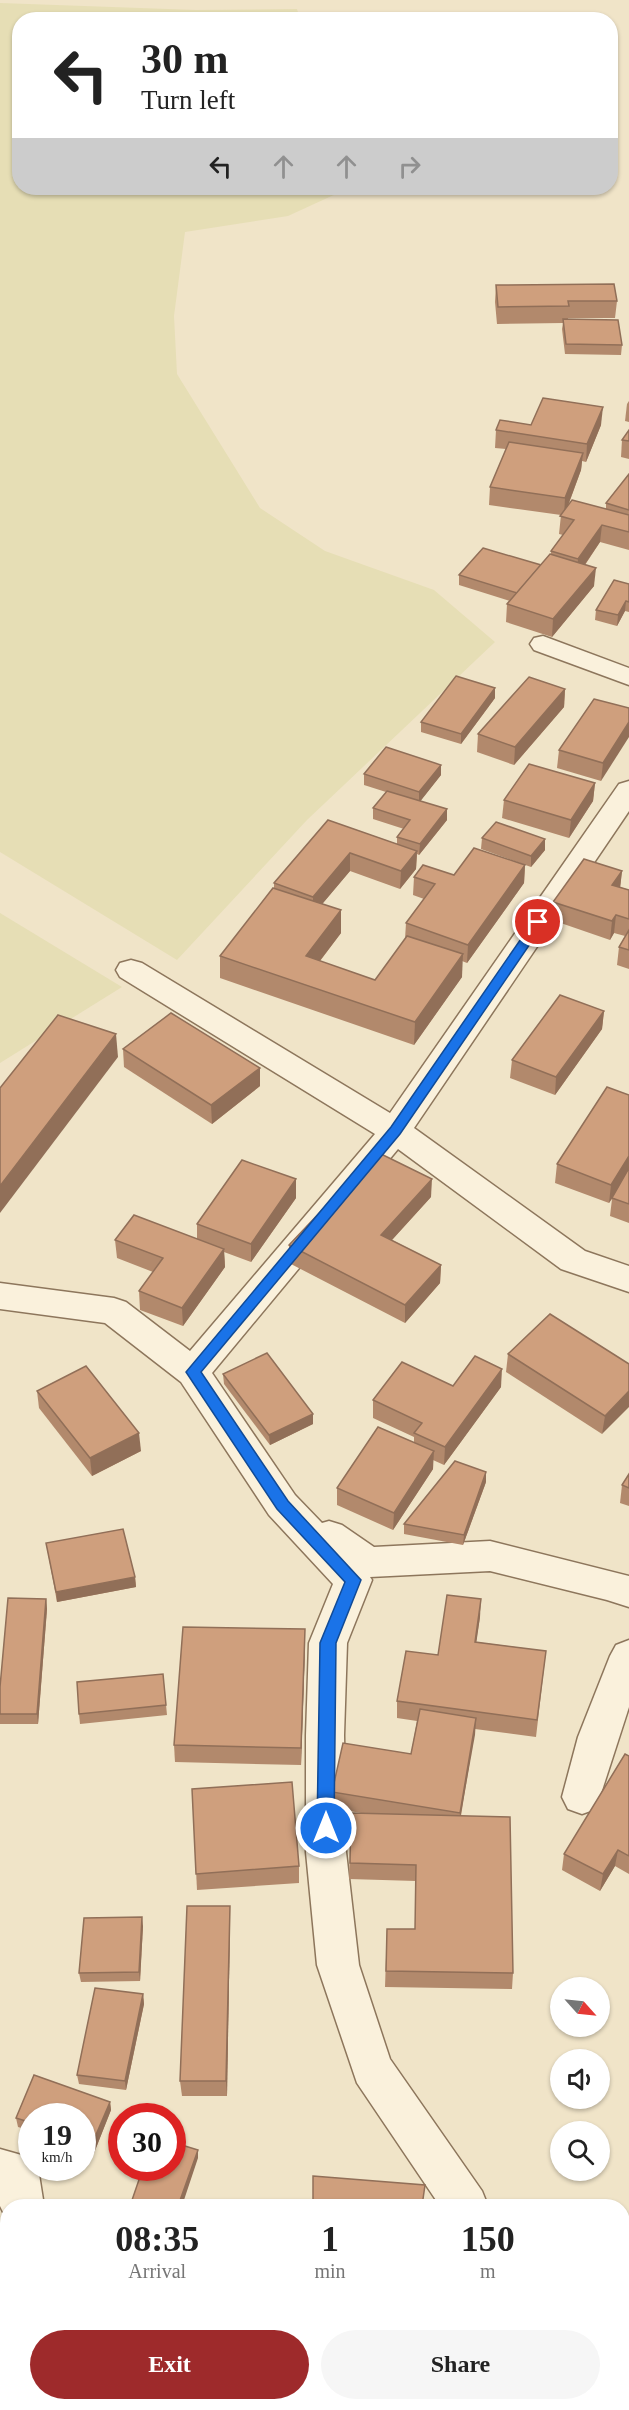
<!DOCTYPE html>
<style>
:root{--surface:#fff;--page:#f6f6f6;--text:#222;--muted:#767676;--accent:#9e2a2b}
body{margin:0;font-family:"Times New Roman",serif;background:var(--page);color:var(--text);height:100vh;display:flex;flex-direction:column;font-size:22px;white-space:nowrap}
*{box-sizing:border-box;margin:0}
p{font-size:20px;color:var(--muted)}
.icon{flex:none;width:33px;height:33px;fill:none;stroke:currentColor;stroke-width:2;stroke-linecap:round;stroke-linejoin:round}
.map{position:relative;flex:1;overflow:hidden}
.drawer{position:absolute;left:0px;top:2199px;width:630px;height:212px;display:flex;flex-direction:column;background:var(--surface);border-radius:24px 24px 0 0;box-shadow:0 2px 4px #0004}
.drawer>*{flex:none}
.banner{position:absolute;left:12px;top:12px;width:606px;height:183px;border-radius:24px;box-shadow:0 2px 4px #0004;background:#fff;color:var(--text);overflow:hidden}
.needle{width:39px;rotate:117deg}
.fabs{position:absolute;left:550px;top:1977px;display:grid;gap:12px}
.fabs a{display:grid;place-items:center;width:60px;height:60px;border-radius:50%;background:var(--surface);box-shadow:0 2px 4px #0004;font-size:30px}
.speed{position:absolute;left:18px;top:2103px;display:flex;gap:12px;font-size:30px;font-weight:700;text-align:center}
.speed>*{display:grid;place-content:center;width:78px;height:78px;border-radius:50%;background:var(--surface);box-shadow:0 2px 4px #0004;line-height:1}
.speed small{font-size:15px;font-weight:400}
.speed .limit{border:9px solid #d22;background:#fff;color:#111}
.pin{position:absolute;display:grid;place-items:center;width:51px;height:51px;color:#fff;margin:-26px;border:3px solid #fff;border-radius:50%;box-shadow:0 2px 6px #0007}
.me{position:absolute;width:66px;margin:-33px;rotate:0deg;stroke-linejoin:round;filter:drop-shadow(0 0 4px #0008)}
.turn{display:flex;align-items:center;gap:21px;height:126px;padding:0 30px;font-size:27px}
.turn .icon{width:78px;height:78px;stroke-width:2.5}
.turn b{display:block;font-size:42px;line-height:51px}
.lanes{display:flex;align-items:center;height:57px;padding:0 30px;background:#0003;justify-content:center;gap:30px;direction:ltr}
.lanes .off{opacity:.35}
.eta{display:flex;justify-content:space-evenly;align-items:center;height:102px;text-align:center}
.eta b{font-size:36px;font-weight:600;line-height:42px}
.cta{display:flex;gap:12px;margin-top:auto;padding:12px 30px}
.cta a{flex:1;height:69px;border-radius:36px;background:var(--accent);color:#fff;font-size:24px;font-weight:600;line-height:69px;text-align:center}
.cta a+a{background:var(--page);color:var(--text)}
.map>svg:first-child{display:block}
.farmland{fill:#e6deb5}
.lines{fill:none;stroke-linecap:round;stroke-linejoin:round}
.minor-casing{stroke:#8d765c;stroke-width:3}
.minor{fill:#faf1dc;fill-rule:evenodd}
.wall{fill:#b2896c}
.shaded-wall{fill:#916f58}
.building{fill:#cf9f7d;stroke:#916f58;stroke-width:1.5}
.route{fill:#1a73e8;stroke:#114b97;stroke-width:1.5}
</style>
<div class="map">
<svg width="629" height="2410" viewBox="0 0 629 2410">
<rect width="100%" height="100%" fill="#f0e4c8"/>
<g class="farmland">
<path d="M0,3L196,10L297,9L300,19L20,20V188H349L288,216L185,232L174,316L177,374L260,508L325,551L434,590L495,642L307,820L177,960L0,852Z"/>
<path d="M0,913L122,987L0,1063Z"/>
</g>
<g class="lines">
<g class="minor-casing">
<g id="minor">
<path d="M543,636L629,668V685L534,650L530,644L534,638Z"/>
<path d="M629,781V811L414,1128L585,1251L629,1266V1292L561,1269L398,1149L212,1373L295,1495L322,1523L329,1521L342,1525L374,1547L490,1541L629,1576V1607L607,1600L490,1571L370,1577L372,1580L347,1643L344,1735L346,1852L359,1965L390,2059L482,2191L488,2206H440L357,2083L317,1965L306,1852V1735L309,1643L333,1584L269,1515L181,1382L105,1323L0,1309V1283L114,1298L126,1302L190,1351L375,1134L120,977L116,970L120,963L131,960L142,963L390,1113L619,784Z"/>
<path d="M629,1640V1707L596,1809L582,1814L568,1809L562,1797L578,1737L610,1656L616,1645Z"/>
<path d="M0,2149L32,2158V2168H38L44,2206H8V2222L0,2206Z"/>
<path d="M354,2403H414L417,2410H357Z"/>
<path d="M425,2403H471L469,2410H423Z"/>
</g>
</g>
<use href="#minor" class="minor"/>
</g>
<g class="wall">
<path d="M496,285L617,301L615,318H568V319L622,345L621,355L565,354L562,329L563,323L497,324L495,302Z"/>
<path d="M629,401V422L625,421L627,404Z"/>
<path d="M531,425H601L586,462L582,461L581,470L568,506L606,509V503L629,474V550L600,542L585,565L594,586L552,637L506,622L507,604L510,601L459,585V575L541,565L551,554V551L563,535L559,534L561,515L489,505L490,487L506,449L495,448L496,430Z"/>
<path d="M629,430V459L621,457L622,440Z"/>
<path d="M629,584V612L625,611L617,626L595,620L596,610Z"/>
<path d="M495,688V698L461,744L421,732V722Z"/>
<path d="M565,689L564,707L514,765L477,752L478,734Z"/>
<path d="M629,708L601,781L557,768L559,750Z"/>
<path d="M441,765V775L420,801L447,820L419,855L417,854L416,869L400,889L350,871L322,904L341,910V933L320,961L375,980L405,939L406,923L424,899L413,895L414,877L454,875L525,865L524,883L467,963L462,961V977L414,1045L220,978V956L274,888V883L328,820L397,844V837L404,829L373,819V808L386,792L364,785V774Z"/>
<path d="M595,783L593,801L569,838L502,818L504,800Z"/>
<path d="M482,838L545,839V850L531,867L481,849Z"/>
<path d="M622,871L620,887L629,890V969L617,965L619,947L625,936L614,933L610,940L552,920L553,902Z"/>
<path d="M604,1011L602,1029L555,1095L510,1078L512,1060Z"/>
<path d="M123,1049L260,1086L212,1124L124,1067Z"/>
<path d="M629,1095V1223L610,1216L612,1199L609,1203L555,1183L557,1164Z"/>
<path d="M296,1179V1198L251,1262L224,1252L225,1267L183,1326L140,1310L139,1291L153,1272L117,1258L115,1240L197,1239V1224Z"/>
<path d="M431,1197L392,1240L441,1265L440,1283L405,1323L289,1263V1245Z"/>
<path d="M508,1354L629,1364L602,1434L506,1372Z"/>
<path d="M223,1374L313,1424L270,1445L224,1384Z"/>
<path d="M453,1386L501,1387L444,1465L433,1460V1469L393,1530L337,1505V1488L414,1443V1437L373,1418V1400Z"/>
<path d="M37,1391L141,1451L92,1476L39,1408Z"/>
<path d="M629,1474V1506L620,1503L622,1485Z"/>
<path d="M486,1482L463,1545L404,1534V1524Z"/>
<path d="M46,1543L135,1577L136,1587L57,1602Z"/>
<path d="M46,1599L47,1609L38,1724H0V1687Z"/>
<path d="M480,1617L476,1642L546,1651L536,1737L475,1729L461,1816L513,1973L512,1989L385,1987L387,1929H415L416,1881L349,1879L351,1813H361L332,1808V1792L411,1754L417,1721L397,1718V1701L438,1655Z"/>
<path d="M305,1647L301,1765L175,1762L174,1745Z"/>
<path d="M163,1674L167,1715L80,1724L79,1714Z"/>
<path d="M629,1756V1874L615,1866L600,1891L562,1870L564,1854Z"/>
<path d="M192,1789L299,1866V1883L197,1890Z"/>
<path d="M230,1906V1922L227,2096H182L180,2081Z"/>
<path d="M143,1926L140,1981L81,1982L79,1973Z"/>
<path d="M143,1994L144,2004L126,2090L79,2084L77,2075Z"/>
<path d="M34,2075L110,2102L111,2110L94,2153L82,2149V2116H32V2131L18,2127L16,2118Z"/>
<path d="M0,2293L8,2295V2363L0,2361Z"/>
<path d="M27,2403H69L67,2410H39L27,2406Z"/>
</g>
<g class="shaded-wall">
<path d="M603,407L601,425L586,462L587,444Z"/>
<path d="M583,453L581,470L564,516L565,498Z"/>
<path d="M602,525L600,542L577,576L578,559Z"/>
<path d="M596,568L594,586L552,637L553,619Z"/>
<path d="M626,601L625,611L617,626L618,615Z"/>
<path d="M495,688V698L461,744V734Z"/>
<path d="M565,689L564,707L514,765L515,747Z"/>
<path d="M629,722V737L601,781L603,763Z"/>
<path d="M441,765V775L419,803V792Z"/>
<path d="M595,783L593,801L569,838L571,820Z"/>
<path d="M447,809V820L419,855L420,844Z"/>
<path d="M545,839V850L531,867V856Z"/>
<path d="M417,851L416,869L400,889L401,871Z"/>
<path d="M350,853V871L313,915V897Z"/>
<path d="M525,865L524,883L467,963L468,945Z"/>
<path d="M622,871L620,889L612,885Z"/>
<path d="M341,910V933L306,979V956Z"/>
<path d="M616,915L614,933L610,940L612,921Z"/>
<path d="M463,954L462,977L414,1045L415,1022Z"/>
<path d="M604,1011L602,1029L555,1095L556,1077Z"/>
<path d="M116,1034L118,1057L0,1213V1186Z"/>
<path d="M260,1068V1086L212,1124L211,1105Z"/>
<path d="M629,1156V1170L609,1203L611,1185Z"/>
<path d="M296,1179V1198L251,1262V1244Z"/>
<path d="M432,1179L431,1197L380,1253L381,1235Z"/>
<path d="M224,1249L225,1267L183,1326L182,1308Z"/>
<path d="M441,1265L440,1283L405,1323V1305Z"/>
<path d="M502,1369L501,1387L444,1465L445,1447Z"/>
<path d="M629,1391V1407L602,1434L605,1416Z"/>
<path d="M313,1414V1424L270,1445L269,1435Z"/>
<path d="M139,1433L141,1451L92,1476L90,1458Z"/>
<path d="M434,1451L433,1469L393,1530L394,1513Z"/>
<path d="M486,1472V1482L463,1545L464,1535Z"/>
<path d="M135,1577L136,1587L57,1602L56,1592Z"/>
<path d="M46,1599L47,1609L38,1724L37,1714Z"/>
<path d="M481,1599L480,1617L474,1659L475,1642Z"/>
<path d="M305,1629V1647L301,1765V1748Z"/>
<path d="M476,1718L475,1735L458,1830L460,1813Z"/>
<path d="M618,1850L615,1866L600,1891L603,1874Z"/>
<path d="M230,1906V1922L227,2096L226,2081Z"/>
<path d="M142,1917L143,1926L140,1981L139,1972Z"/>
<path d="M143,1994L144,2004L126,2090L125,2081Z"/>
<path d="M110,2102L111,2110L94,2153L92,2144Z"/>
<path d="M198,2150V2158L182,2206H178Z"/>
<path d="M62,2403H69L67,2410H62Z"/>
</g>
<g class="building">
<path d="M614,284L617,301H568L569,306L498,307L496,285Z"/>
<path d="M563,319L618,320L622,345L566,344Z"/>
<path d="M543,398L603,407L587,444L496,430L500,420L531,425Z"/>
<path d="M629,430V441L622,440Z"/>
<path d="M509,442L583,453L565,498L490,487Z"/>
<path d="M629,474V510L606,503Z"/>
<path d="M572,500L629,515V532L602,525L578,559L551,551L574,520L560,516Z"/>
<path d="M483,548L541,565L517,593L459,575Z"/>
<path d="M550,554L596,568L553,619L507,604Z"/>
<path d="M614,580L629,584V602L626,601L618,615L596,610Z"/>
<path d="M456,676L495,688L461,734L421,722Z"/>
<path d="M529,677L565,689L515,747L478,734Z"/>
<path d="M594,699L629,708V722L603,763L559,750Z"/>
<path d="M386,747L441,765L419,792L364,774Z"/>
<path d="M529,764L595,783L571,820L504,800Z"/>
<path d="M387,791L447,809L420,844L397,837L410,820L373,808Z"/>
<path d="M328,820L417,851L401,871L350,853L313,897L274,883Z"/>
<path d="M496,822L545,839L531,856L482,838Z"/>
<path d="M474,848L525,865L468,945L406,923L435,884L414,877L423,865L454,875Z"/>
<path d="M584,859L622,871L612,885L629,890V919L616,915L612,921L553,902Z"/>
<path d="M273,888L341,910L306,956L375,980L407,936L463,954L415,1022L220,956Z"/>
<path d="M629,930V950L619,947Z"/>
<path d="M560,995L604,1011L556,1077L512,1060Z"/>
<path d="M171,1013L260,1068L211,1105L123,1049Z"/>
<path d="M58,1015L116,1034L0,1186V1088Z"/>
<path d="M607,1087L629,1095V1156L611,1185L557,1164Z"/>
<path d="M377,1152L432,1179L381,1235L441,1265L405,1305L289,1245Z"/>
<path d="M242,1160L296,1179L251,1244L197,1224Z"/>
<path d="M629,1168V1204L612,1198Z"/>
<path d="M134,1215L224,1249L182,1308L139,1291L163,1258L115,1240Z"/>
<path d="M550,1314L629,1364V1391L605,1416L508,1354Z"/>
<path d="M267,1353L313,1414L269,1435L223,1374Z"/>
<path d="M475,1356L502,1369L445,1447L414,1433L422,1423L373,1400L402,1362L453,1386Z"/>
<path d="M86,1366L139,1433L90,1458L37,1391Z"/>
<path d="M378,1427L434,1451L394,1513L337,1488Z"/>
<path d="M455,1461L486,1472L464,1535L404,1524Z"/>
<path d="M629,1474V1488L622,1485Z"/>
<path d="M123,1529L135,1577L56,1592L46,1543Z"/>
<path d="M447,1595L481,1599L475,1642L546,1651L537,1720L397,1701L406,1651L438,1655Z"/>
<path d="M8,1598L46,1599L37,1714H0V1687Z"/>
<path d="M183,1627L305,1629L301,1748L174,1745Z"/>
<path d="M163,1674L166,1705L79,1714L77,1682Z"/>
<path d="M420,1709L476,1718L460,1813L332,1792L343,1743L411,1754Z"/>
<path d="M625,1754L629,1756V1856L618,1850L603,1874L564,1854Z"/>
<path d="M292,1782L299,1866L196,1874L192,1789Z"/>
<path d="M351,1813L510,1817L513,1973L386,1971L387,1929H415L416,1865L350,1863Z"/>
<path d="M187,1906H230L226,2081H180Z"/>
<path d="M142,1917L139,1972L79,1973L84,1918Z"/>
<path d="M95,1988L143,1994L125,2081L77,2075Z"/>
<path d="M34,2075L110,2102L92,2144L82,2140V2116H32V2123L16,2118Z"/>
<path d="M172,2142L198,2150L178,2206H130L143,2168H172Z"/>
<path d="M313,2176L425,2185L422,2206H313Z"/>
<path d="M0,2293L8,2295V2350L0,2348Z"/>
<path d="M174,2403H308L324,2410H171Z"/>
</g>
<path class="route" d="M538,918L543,920L544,922L543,925L400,1134L201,1372L288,1501L361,1580L336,1643L334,1828L331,1833L326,1836L320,1833L317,1828L320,1643L345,1582L277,1509L186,1372L391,1127L534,920Z"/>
</svg>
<div class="fabs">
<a><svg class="needle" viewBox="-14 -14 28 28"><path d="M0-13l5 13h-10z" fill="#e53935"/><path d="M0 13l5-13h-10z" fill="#767676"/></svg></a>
<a><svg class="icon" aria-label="sound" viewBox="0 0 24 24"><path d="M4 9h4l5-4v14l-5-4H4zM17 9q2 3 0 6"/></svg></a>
<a><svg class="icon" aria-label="search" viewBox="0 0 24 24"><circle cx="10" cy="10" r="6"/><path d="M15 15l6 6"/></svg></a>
</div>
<div class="speed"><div>19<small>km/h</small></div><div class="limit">30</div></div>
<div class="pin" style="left:538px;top:922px;background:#d93025"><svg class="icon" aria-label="arrive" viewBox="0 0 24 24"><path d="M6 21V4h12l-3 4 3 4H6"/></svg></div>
<svg class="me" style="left:326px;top:1828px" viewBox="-20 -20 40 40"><circle r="17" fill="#1a73e8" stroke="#fff" stroke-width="3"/><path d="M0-11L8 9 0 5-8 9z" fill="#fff"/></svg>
<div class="banner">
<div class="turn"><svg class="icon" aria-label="left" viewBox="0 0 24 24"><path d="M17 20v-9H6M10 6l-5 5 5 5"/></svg><div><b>30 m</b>Turn left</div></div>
<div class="lanes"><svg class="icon" aria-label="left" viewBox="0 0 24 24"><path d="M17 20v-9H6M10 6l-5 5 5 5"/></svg><svg class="icon off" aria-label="ahead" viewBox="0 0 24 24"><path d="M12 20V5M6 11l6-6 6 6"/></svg><svg class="icon off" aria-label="ahead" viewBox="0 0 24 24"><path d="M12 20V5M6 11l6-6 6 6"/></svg><svg class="icon off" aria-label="right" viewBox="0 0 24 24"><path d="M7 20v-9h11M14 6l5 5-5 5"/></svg></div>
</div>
<section class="drawer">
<div class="eta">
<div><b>08:35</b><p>Arrival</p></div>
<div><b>1</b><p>min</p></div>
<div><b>150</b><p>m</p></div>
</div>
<div class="cta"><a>Exit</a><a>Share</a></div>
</section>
</div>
